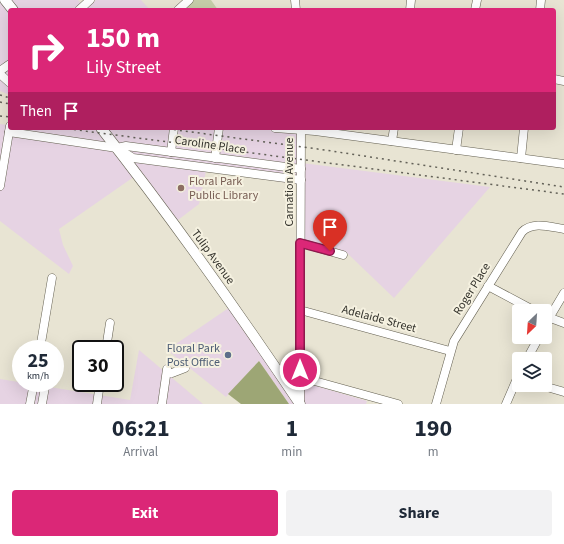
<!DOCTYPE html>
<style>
:root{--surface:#fff;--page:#f2f2f3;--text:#1f2937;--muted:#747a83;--accent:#db2777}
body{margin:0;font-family:"Source Sans 3",sans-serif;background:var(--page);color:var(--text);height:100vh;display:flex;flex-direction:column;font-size:15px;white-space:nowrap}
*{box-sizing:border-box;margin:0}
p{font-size:13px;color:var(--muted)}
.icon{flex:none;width:22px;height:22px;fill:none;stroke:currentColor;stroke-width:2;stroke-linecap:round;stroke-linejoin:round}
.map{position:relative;height:404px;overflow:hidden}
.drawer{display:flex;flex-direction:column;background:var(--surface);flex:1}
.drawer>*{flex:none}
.top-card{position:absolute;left:8px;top:8px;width:548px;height:122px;border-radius:4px;box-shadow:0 4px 16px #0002;background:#db2777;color:#fff;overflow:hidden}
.needle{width:26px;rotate:205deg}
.tools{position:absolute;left:512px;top:304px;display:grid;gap:8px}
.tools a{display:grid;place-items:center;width:40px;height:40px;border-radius:4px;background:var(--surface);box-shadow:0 4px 16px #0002;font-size:20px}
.speed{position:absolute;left:12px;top:340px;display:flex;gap:8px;font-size:20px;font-weight:700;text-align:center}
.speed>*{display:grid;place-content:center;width:52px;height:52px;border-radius:50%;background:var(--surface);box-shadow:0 4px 16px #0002;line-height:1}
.speed small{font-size:10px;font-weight:400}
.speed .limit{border:2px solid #111;border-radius:6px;background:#fff;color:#111}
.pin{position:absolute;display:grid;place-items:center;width:34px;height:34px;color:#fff;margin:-41px -17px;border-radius:50% 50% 50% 0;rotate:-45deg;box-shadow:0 0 4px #0007}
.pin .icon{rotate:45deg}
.me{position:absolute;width:44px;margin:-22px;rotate:0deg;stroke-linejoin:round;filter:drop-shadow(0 0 3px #0008)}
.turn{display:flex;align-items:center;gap:14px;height:84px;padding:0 12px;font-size:18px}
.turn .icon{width:52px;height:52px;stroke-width:2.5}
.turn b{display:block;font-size:28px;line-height:34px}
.then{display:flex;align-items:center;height:38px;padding:0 12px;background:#0003;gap:8px;font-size:15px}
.eta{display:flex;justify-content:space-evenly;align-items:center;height:68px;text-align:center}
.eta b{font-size:24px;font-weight:700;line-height:28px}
.primary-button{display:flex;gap:8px;margin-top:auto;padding:8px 12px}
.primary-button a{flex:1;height:46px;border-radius:4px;background:var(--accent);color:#fff;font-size:16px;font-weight:700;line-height:46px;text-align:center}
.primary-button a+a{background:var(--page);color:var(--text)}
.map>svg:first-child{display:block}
.commercial{fill:#e6d3e3}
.green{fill:#c6cea9}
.forest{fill:#9da675}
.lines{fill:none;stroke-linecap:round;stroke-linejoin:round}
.minor-casing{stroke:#646051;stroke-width:9}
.major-casing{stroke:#646051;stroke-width:11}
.minor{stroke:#fff;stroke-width:8}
.major{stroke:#fff;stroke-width:10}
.rail{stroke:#636158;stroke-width:1.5;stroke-dasharray:2 4;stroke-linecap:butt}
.route-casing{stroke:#8e194d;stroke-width:10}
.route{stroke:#db2777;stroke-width:7}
.education-dot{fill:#8d6e63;stroke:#f5f1e0;stroke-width:1.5}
.service-dot{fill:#5c6f8a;stroke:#f5f1e0;stroke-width:1.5}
.labels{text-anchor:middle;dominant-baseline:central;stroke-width:4;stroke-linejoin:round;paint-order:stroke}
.street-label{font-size:12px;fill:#35342d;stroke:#f5f1e0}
.education-label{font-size:12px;fill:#785e54;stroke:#f5f1e0;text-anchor:start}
.service-label{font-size:12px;fill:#4e5e75;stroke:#f5f1e0;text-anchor:end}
</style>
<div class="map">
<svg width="564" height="404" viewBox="0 0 564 404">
<rect width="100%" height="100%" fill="#e8e4d3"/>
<g class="commercial">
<path d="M0,0H78L86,9L96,0H141L150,10H10V95L0,91Z"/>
<path d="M10,112V128H302V163L490,187L394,298L346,252L301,240L302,185L206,171L199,204L174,223L138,174L59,229L63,245L73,266L69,274L0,221V124L8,125Z"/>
<path d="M233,305L297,397L303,382L367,401L366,404H289L259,361L226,397L167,350Z"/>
<path d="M139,350L203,404H0V379L130,400Z"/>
</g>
<path class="green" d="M190,0H211L218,10H179Z"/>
<path class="forest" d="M259,361L289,404H241L228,394Z"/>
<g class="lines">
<g class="minor-casing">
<g id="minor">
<path d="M295,0L296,10"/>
<path d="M79,10L90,0"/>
<path d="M178,10L189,0"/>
<path d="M410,10L411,0"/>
<path d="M475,10L477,0"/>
<path d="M540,10L541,0"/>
<path d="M0,71L10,64"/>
<path d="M0,74L10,83"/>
<path d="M554,79L564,81"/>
<path d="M275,128L315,131L564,164"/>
<path d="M9,132L117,148L133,158L301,180"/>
<path d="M392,141L394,128"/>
<path d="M117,148L126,146L301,169"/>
<path d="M456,150L459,128"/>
<path d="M171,152L174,128"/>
<path d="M215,158L219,128"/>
<path d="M521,158L524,128"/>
<path d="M0,186L10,126"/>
<path d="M301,243L343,255"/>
<path d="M488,286L535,311"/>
<path d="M300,310L450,351"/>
<path d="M545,316L564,323"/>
<path d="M545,325L564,293"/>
<path d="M40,349L52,278"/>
<path d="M106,349L110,323"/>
<path d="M527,359L539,337"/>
<path d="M172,373L185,368"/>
<path d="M300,377L398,404"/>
<path d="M35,383L45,387L42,404"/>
<path d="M540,385L564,392"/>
<path d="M30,404L34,383"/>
<path d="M97,404L100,383"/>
<path d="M162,404L167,369"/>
<path d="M300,404L301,128"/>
<path d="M436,404L454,341L522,232C533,221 550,227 564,229"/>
<path d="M506,404L519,374"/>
</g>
</g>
<g class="major-casing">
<g id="major">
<path d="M5,0L13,10"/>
<path d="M101,128C171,217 237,310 300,404"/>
</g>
</g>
<use href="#minor" class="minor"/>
<use href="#major" class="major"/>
<g class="rail">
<path d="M0,95L10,98"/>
<path d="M0,102L10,104"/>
<path d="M0,116L10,117"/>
<path d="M62,128L564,194"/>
<path d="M162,128L325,150L564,187"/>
</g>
</g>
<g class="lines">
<g class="route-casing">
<path id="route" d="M300,370V243L330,251"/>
</g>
<use href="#route" class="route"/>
</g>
<circle class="education-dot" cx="181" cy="188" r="4"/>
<circle class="service-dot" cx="228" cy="355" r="4"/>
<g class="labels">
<g class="street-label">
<text transform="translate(210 145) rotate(8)">Caroline Place</text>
<text transform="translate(289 182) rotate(-90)">Carnation Avenue</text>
<text transform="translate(213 257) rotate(54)">Tulip Avenue</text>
<text transform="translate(472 289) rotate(-58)">Roger Place</text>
<text transform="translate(379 319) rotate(15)">Adelaide Street</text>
</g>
<g class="education-label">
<text x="189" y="181">Floral Park<tspan x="189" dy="14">Public Library</tspan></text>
</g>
<g class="service-label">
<text x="220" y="348">Floral Park<tspan x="220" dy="14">Post Office</tspan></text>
</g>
</g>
</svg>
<div class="tools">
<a><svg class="needle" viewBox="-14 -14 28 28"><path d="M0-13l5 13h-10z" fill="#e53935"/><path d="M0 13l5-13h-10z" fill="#747a83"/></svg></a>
<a><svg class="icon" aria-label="layers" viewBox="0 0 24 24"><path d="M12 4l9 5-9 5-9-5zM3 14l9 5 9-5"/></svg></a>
</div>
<div class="speed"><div>25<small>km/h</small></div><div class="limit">30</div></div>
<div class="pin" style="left:330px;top:251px;background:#d93025"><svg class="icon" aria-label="arrive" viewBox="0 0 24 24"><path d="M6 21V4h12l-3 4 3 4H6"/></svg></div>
<svg class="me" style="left:300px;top:370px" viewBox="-20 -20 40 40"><circle r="17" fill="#db2777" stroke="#fff" stroke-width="3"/><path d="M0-11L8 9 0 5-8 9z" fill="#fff"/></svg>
<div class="top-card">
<div class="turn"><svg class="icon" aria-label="right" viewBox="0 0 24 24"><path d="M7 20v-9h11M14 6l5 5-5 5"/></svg><div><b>150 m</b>Lily Street</div></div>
<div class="then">Then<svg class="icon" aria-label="arrive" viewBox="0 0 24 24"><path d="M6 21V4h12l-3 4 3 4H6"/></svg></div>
</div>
</div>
<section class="drawer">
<div class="eta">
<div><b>06:21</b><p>Arrival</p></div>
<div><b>1</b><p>min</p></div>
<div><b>190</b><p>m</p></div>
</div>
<div class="primary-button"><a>Exit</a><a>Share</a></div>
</section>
